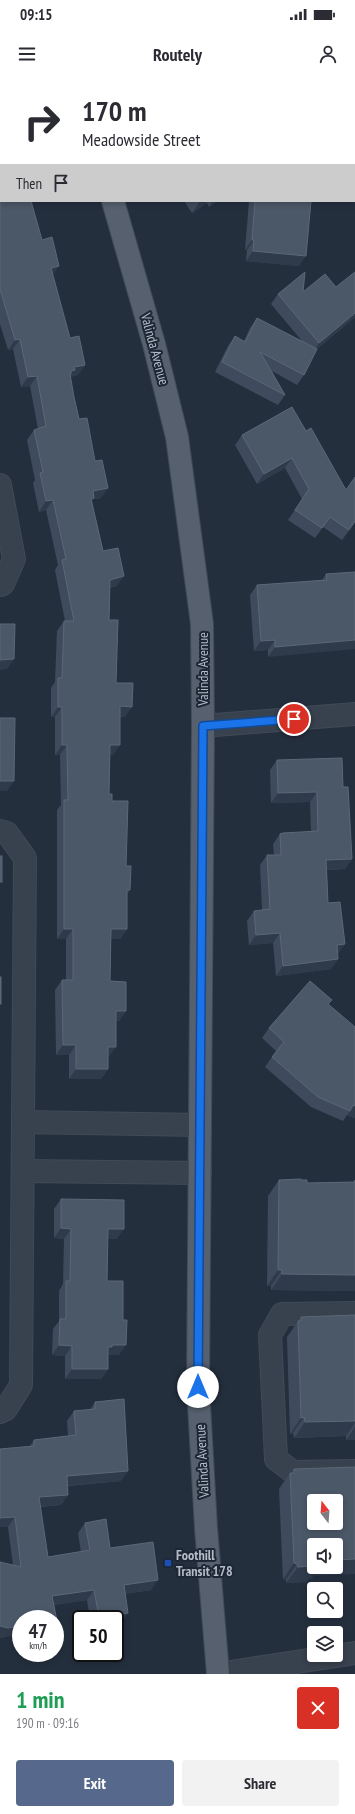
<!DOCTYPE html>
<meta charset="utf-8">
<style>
:root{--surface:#fff;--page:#f2f2f3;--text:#2b2b33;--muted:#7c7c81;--accent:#56698c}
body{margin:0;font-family:"PT Sans Narrow",sans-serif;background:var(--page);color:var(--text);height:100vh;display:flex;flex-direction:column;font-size:15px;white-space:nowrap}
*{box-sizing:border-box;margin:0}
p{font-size:13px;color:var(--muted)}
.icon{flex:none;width:22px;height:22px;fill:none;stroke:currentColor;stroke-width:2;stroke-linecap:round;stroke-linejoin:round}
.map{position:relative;height:1594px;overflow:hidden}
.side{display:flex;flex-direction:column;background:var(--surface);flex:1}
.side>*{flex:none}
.guide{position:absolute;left:0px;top:0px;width:355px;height:122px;box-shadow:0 2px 6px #0003;background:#fff;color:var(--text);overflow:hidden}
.needle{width:26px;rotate:343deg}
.fabs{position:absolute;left:307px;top:1414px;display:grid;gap:8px}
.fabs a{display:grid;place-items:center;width:36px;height:36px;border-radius:4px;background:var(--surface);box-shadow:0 2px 6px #0003;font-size:20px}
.speed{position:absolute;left:12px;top:1530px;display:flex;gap:8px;font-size:20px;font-weight:700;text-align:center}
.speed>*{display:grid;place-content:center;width:52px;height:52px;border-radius:50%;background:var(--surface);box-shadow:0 2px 6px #0003;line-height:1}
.speed small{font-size:10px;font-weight:400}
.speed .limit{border:2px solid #111;border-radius:6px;background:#fff;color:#111}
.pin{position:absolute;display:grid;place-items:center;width:34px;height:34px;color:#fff;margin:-17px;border:2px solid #fff;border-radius:50%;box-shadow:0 1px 4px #0007}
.me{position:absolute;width:44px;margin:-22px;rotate:0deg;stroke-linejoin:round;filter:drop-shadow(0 0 3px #0008)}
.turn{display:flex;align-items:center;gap:14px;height:84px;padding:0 16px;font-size:18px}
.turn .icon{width:52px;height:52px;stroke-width:2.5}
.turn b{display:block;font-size:28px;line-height:34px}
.then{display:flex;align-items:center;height:38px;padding:0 16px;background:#0003;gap:8px;font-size:15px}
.round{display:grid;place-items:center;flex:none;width:42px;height:42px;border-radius:4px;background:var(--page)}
.summary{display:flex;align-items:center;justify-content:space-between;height:68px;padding:0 16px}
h1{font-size:24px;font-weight:700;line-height:30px;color:#1e9e55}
.button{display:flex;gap:8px;margin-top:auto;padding:8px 16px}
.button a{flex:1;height:46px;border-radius:4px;background:var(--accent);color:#fff;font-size:16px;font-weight:700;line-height:46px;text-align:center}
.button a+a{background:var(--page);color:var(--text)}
.status{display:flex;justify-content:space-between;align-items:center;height:28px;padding:0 20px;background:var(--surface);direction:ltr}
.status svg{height:11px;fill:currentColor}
header{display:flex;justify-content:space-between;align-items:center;height:52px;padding:0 16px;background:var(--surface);font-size:18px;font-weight:700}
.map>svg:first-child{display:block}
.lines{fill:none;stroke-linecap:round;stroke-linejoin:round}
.minor-casing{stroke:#414a57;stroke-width:24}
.major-casing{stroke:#414a57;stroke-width:24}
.minor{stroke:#38414e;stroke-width:22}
.major{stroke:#56606e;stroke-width:22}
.wall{fill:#3f4b5c}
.shaded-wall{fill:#2f3b4b}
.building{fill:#4b5868;stroke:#5c6777;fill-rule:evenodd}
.route-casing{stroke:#114b97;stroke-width:10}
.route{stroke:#1a73e8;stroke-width:7}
.transit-dot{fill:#1a4fb4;stroke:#1d2633;stroke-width:1.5}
.labels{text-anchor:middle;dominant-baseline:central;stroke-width:4;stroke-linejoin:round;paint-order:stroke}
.street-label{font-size:14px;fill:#b4bcc9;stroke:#1d2633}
.poi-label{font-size:14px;font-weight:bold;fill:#b4bcc9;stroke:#1d2633;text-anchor:start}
</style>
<div class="status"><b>09:15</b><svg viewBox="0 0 49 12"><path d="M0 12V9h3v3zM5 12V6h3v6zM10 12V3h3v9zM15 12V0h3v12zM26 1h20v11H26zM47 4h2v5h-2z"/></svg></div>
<header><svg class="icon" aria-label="menu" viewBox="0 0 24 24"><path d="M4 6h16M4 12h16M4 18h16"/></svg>Routely<svg class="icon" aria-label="person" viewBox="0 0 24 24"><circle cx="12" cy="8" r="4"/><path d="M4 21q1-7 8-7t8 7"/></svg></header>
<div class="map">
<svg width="355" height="1594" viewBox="0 0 355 1594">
<rect width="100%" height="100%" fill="#242f3e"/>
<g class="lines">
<g class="minor-casing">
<g id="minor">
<path d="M354,20H355"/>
<path d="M0,405L14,479L3,504L0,505"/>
<path d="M203,646L355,634"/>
<path d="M0,751L7,753L25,778L21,1305L6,1329L0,1332"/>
<path d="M23,1042L200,1045"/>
<path d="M23,1091L200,1093"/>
<path d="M355,1233L282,1234L270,1255L276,1379L293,1392L355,1391"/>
<path d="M218,1594L355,1573"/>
</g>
</g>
<g class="major-casing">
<g id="major">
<path d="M78,0V1"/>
<path d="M113,121L154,264L177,357L202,544L203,646L198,1307L206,1448L218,1594"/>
</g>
</g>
<use href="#minor" class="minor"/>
<use href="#major" class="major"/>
</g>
<g class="wall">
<path d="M0,26L1,121L53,196L70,258L85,285L78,295L70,297L74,317L79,339L95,381L108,408L101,418L93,419L92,421L103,471L117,506L110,508L109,540L116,603L125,637H120L113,675H110L109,714L112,721L126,786L130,810L127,815V849L120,859H111L110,901L126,931L119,941H116L109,977H108V989L101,999H69V975H56L55,910L62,900H66V859H57V730L61,725L60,675H55V637H51V608L55,602L57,551L64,541H65L55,490L58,485L46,430L39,432L33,403L35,400L27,360L34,350L38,349L30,306L21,307L13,269L8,270L0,244Z"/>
<path d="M184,121H218L209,127L207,123L192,133Z"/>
<path d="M249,121H311L299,186L246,181L247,170H245Z"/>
<path d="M355,192V237L317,269L304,295L297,305L272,291L285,315L278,325L215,292L228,266L235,256L244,261L250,248L257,238L302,261L271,224L278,214L303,212L336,207Z"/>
<path d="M292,327L355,442L342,460L323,447L315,458L288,440L302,419L285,388L257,404L235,365L242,355Z"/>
<path d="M355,492L268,577V570L254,571L250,515L257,505L322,500L326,494Z"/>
<path d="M277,680L343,707L352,779L345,789L327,790L328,823L338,879L331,889L276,896L273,863L249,865L247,841L254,831L262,830L260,785L267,775H274L273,764L280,754L311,752L310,722L271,723L270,690Z"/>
<path d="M329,925L355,947V1037L354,1038L347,1035L343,1041L311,1027L265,987L272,977L276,971L262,958L269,948Z"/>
<path d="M279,1100H301L307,1103L353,1102L355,1100V1211L271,1210V1206H267L268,1116Z"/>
<path d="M61,1119L117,1159H108L107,1201L119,1275H108V1289L101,1299H65V1276L52,1275L53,1249L59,1241V1211L63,1204L64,1159L54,1158V1129Z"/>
<path d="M355,1235V1360H346V1356L294,1358L293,1353L290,1354L287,1257L301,1237Z"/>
<path d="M95,1322L121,1401L68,1406V1415L61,1425L40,1427L48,1477L81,1472L78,1453L85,1443L151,1510L125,1514L121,1543L115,1539H90L87,1520L54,1525L57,1541L55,1544V1539L1,1558L13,1485L8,1447L29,1367L34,1360L68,1356L67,1341L74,1331L90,1330Z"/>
<path d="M294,1389L313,1496L311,1499H308L306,1502L286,1503V1500L283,1499L279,1409L290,1393H292Z"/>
</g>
<g class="shaded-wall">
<path d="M202,121H208L207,123L192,133L199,123Z"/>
<path d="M213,121H218L209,127Z"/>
<path d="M252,160H254L247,170H245Z"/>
<path d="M253,171L306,176L299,186L246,181Z"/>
<path d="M59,186L52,196L51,188Z"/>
<path d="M355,233V237L312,273L319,263Z"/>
<path d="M20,259L13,269L8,270L15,260Z"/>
<path d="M85,285L78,295L70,297L68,300L63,304L74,287Z"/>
<path d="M37,296L30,306L21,307L28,297Z"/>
<path d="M292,378L285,388L257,404L264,394Z"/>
<path d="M108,408L101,418L93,419L87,428L93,411Z"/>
<path d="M53,420L46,430L39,432L46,421Z"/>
<path d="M124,496L117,506L103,510L110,500Z"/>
<path d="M275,560L268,570L254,571L261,561Z"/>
<path d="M355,560V569L268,577L275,567Z"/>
<path d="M14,579L7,589L0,590V580Z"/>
<path d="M120,626L132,627L125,637L113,636Z"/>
<path d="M58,627H62L55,637H51Z"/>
<path d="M62,665H67L60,675H55Z"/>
<path d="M110,665H120L113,675H103Z"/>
<path d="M0,701H14L7,711H0Z"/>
<path d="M317,712L310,722L271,723L278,713Z"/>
<path d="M352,779L345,789L319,790L326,780Z"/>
<path d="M127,810H130L123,820Z"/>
<path d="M64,849H73L66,859H57Z"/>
<path d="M111,849H127L120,859H104Z"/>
<path d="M280,853L273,863L249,865L256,855Z"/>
<path d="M345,864L338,874L337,865Z"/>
<path d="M338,879L331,889L276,896L283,886Z"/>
<path d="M116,931H126L119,941H109Z"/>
<path d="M63,965H76L69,975H56Z"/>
<path d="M108,967H116L109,977H101Z"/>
<path d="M76,989H108L101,999H69Z"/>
<path d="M353,1025L355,1026V1037L354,1038L347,1035L350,1031Z"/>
<path d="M61,1148L71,1149L64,1159L54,1158Z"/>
<path d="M108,1149H124L117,1159H101Z"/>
<path d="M278,1190H282L271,1206H267Z"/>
<path d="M282,1194L355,1195V1211L271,1210Z"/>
<path d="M59,1265L72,1266L65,1276L52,1275Z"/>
<path d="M112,1265H126L119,1275H107L108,1267Z"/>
<path d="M72,1289H108L101,1299H65Z"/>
<path d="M304,1337L293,1353L290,1354L301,1338Z"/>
<path d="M355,1341V1343L346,1356L294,1358L305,1342Z"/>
<path d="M355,1347V1360H346Z"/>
<path d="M128,1391L121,1401L60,1406L67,1396Z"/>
<path d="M68,1415L61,1425L32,1427L39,1417Z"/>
<path d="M15,1437L8,1447H0V1438Z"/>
<path d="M355,1479V1494L313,1496L311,1499H308L306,1502L286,1503L298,1487L314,1486V1487H336V1480Z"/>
<path d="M294,1483L297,1484L286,1500L283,1499Z"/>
<path d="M158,1500L151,1510L117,1515L124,1505Z"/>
<path d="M94,1510L87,1520L45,1526L52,1516Z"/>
<path d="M128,1533L121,1543L115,1544V1539H97L99,1537Z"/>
<path d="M0,1546H21V1555L0,1558Z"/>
</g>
<g class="building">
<path d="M156,0H221V1H155Z"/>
<path d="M0,26H1V121H31L42,160L52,157L59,186L51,188L70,258L79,256L85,285L74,287L75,290L71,291V294H70L74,317L79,339L87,338L95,381L102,380L108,408L93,411L94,418L91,419L103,471L118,468L124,496L110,500L109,540H118L116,603H133L132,627L120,626V665H110L109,714H112V721H128L126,786H131L130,810H127V849H111L110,901L126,902V931H116V967H108V989H76V965H63L62,900H73V849H64V720H68L67,665H62V627H58V598H62L64,541H74L62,480L66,479L53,420L46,421L40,393L43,392L34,350L46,346L37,296L28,297L20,259L15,260L0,209Z"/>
<path d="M255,121H311L306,176L253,171L254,160H252Z"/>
<path d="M305,192L303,212L325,194L336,207L355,192V233L319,263L278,214Z"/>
<path d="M257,238L317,269L304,295L260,272L285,315L222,282L235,256L245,262Z"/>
<path d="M292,327L306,351L311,348L346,410L355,397V441L349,450L330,437L322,448L295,430L309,409L292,378L264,394L242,355Z"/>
<path d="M355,492V560L275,567V560L261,561L257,505L327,500L326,494Z"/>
<path d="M0,544H15L14,579L0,580Z"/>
<path d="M0,638H15L14,701H0Z"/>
<path d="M342,678L343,707H348L352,779L326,780L328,823L340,822L345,864L337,865L338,879L283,886L280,853L256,855L254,831L270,829L267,775H281L280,754L283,753L318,751L317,712L278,713L277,680Z"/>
<rect x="0" y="776" width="2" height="26"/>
<rect x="0" y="897" width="1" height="27"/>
<path d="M310,901L332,920L328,924L355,947V1026L353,1025L350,1031L318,1017L272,977L284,962L269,948Z"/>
<path d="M301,1099V1100H307V1103L355,1102V1100V1195L282,1194V1190H278L279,1100Z"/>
<path d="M61,1119L124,1120V1149H108L107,1201H123V1240H127L126,1265H112V1267H108V1289H72V1266L59,1265L60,1239H66V1201H70L71,1149L61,1148Z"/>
<path d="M355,1235V1341L305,1342L304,1337L301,1338L298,1241H301V1237Z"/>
<path d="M124,1319L128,1391L67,1396L68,1415L39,1417L48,1477L90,1470L85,1443L106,1439L110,1468L153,1462L158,1500L124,1505L128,1533L99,1537L94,1510L52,1516L57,1541H55V1539H21V1546L8,1548L0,1546V1482L21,1487L15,1437L0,1438V1369L34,1366V1360L76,1355L74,1331L95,1329V1322Z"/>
<path d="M355,1387V1479L336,1480V1465H314V1486L298,1487L297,1484L294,1483L290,1393H294V1389ZM314,1421H336V1443H314Z"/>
</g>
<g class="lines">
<g class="route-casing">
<path id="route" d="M198,1307L203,646L294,639"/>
</g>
<use href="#route" class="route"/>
</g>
<rect class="transit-dot" x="164" y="1479" width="8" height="8" rx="2"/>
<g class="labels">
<g class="street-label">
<text transform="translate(155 269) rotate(75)">Valinda Avenue</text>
<text transform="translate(203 589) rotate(-90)">Valinda Avenue</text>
<text transform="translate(202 1381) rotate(-93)">Valinda Avenue</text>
</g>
<g class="poi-label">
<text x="176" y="1475">Foothill<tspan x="176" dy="16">Transit 178</tspan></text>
</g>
</g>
</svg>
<div class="fabs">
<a><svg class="needle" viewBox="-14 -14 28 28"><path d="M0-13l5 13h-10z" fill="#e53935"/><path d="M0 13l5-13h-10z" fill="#7c7c81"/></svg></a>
<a><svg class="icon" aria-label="sound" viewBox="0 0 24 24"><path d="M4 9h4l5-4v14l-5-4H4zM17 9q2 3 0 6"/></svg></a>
<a><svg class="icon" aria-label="search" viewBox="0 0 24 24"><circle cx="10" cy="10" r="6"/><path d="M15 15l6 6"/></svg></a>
<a><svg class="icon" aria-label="layers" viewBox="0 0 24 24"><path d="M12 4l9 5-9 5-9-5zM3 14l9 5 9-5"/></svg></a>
</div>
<div class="speed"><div>47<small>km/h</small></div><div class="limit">50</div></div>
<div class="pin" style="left:294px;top:639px;background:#d93025"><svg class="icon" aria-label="arrive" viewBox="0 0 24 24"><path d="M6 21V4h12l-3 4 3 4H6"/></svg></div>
<svg class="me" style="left:198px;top:1307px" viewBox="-20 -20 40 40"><circle r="19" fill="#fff"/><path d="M0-13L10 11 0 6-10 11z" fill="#1a73e8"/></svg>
<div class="guide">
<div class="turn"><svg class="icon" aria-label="right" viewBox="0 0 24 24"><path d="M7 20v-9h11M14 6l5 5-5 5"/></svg><div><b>170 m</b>Meadowside Street</div></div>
<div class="then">Then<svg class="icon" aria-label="arrive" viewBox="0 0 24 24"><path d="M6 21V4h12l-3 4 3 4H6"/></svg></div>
</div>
</div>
<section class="side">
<div class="summary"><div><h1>1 min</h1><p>190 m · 09:16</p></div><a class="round" style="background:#d93025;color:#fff"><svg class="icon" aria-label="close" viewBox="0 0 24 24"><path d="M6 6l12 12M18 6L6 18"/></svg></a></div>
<div class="button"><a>Exit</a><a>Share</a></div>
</section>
